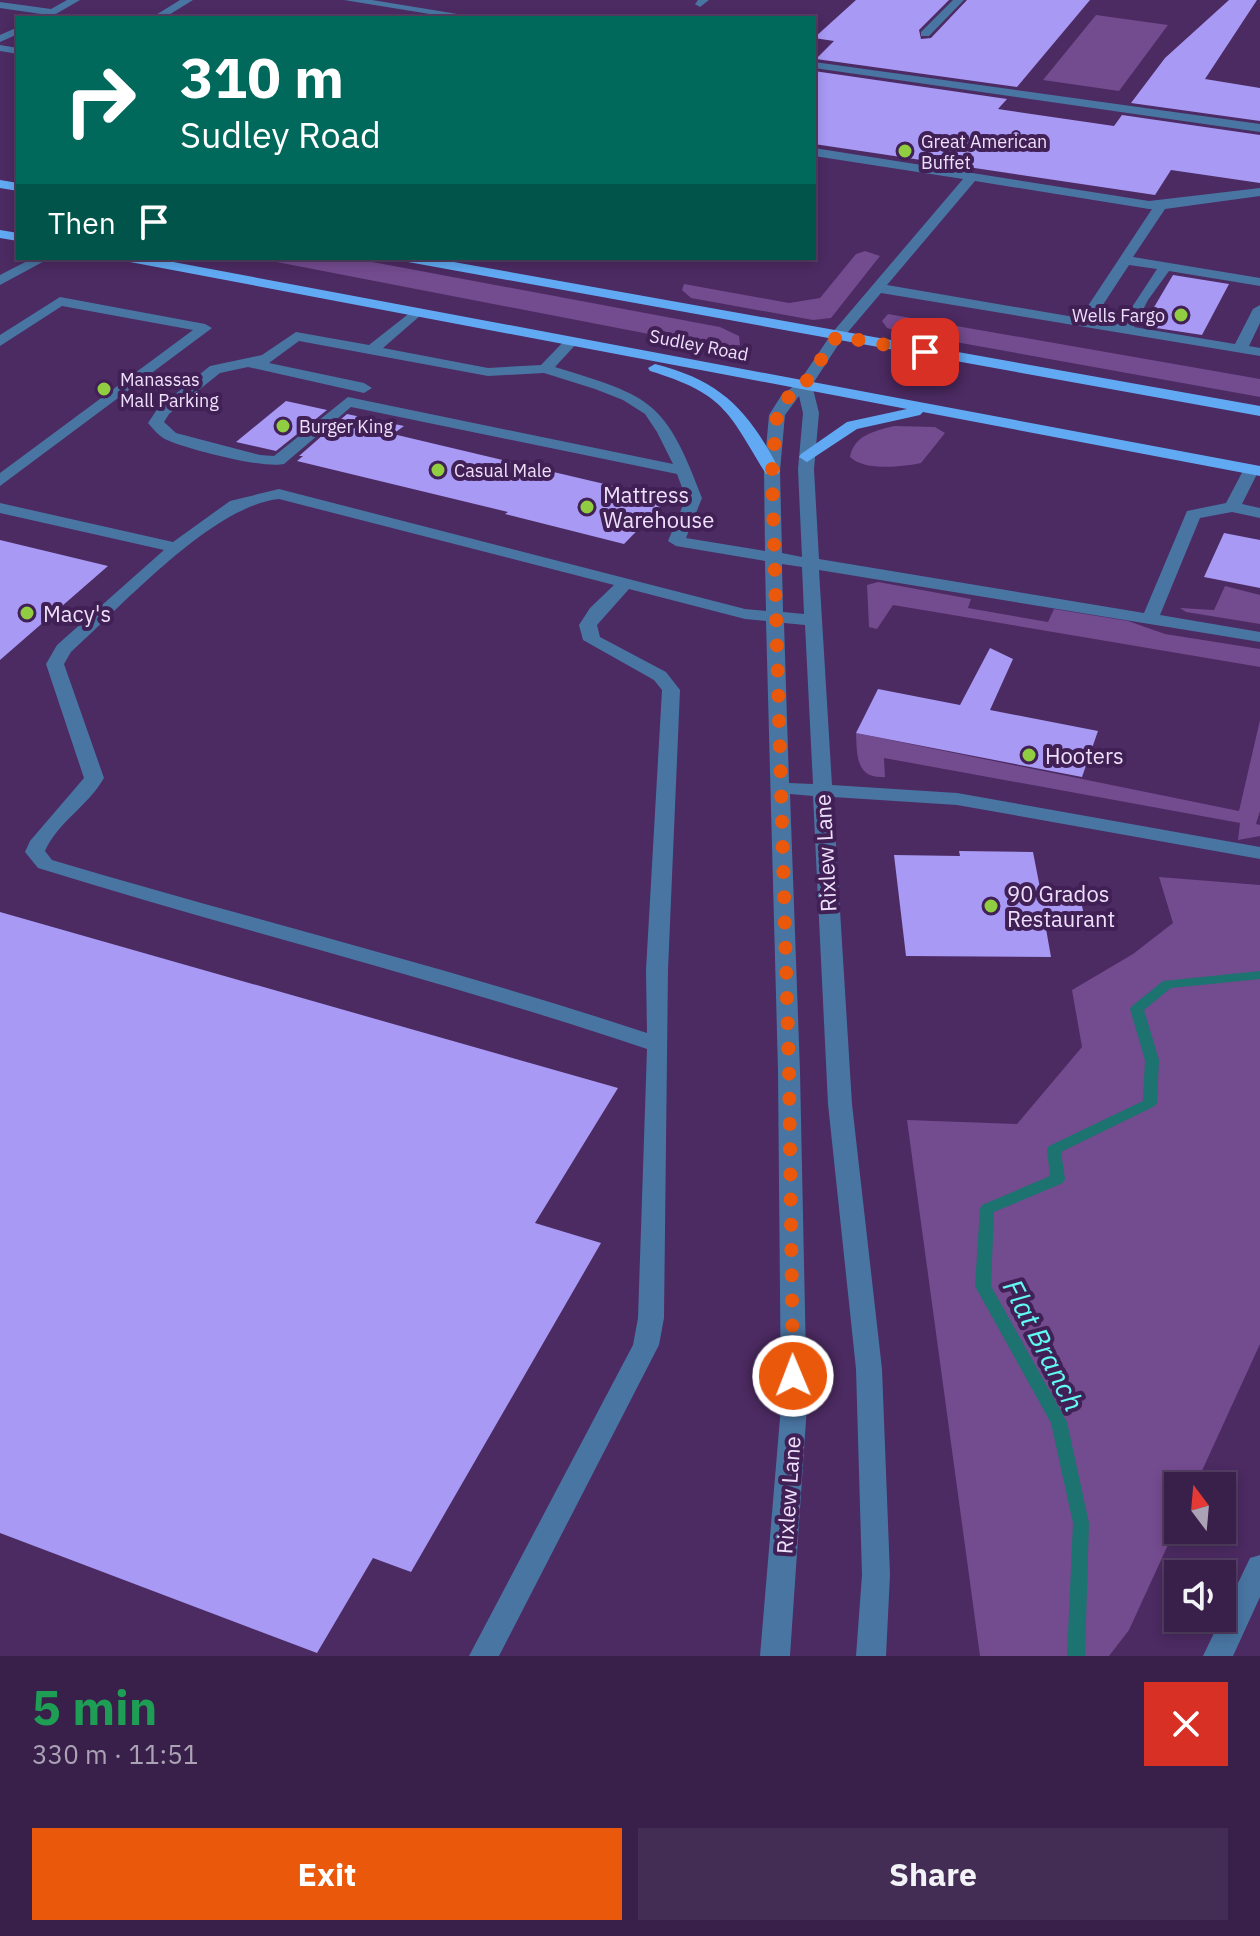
<!DOCTYPE html>
<meta charset="utf-8">
<style>
:root{--surface:#39204a;--page:#442d54;--text:#f1f3f6;--muted:#aba3b5;--line:#533e62;--accent:#ea580c}
body{margin:0;font-family:"IBM Plex Sans",sans-serif;background:var(--page);color:var(--text);height:100vh;display:flex;flex-direction:column;font-size:30px;white-space:nowrap}
*{box-sizing:border-box;margin:0}
p{font-size:26px;color:var(--muted)}
.icon{flex:none;width:44px;height:44px;fill:none;stroke:currentColor;stroke-width:2;stroke-linecap:round;stroke-linejoin:round}
.map{position:relative;height:1656px;overflow:hidden}
.details{display:flex;flex-direction:column;background:var(--surface);flex:1}
.details>*{flex:none}
.banner{position:absolute;left:16px;top:16px;width:800px;height:244px;border-radius:0px;box-shadow:0 4px 12px #0003,0 0 0 2px var(--line);background:#00695c;color:#fff;overflow:hidden}
.needle{width:52px;rotate:344deg}
.tools{position:absolute;left:1164px;top:1472px;display:grid;gap:16px}
.tools a{display:grid;place-items:center;width:72px;height:72px;border-radius:0px;background:var(--surface);box-shadow:0 4px 12px #0003,0 0 0 2px var(--line);font-size:40px}
.pin{position:absolute;display:grid;place-items:center;width:68px;height:68px;color:#fff;margin:-34px;border-radius:16px;box-shadow:0 4px 12px #0006}
.me{position:absolute;width:88px;margin:-44px;rotate:359deg;stroke-linejoin:round;filter:drop-shadow(0 0 6px #0008)}
.turn{display:flex;align-items:center;gap:28px;height:168px;padding:0 32px;font-size:36px}
.turn .icon{width:104px;height:104px;stroke-width:2.5}
.turn b{display:block;font-size:56px;line-height:68px}
.then{display:flex;align-items:center;height:76px;padding:0 32px;background:#0003;gap:16px;font-size:30px}
.round{display:grid;place-items:center;flex:none;width:84px;height:84px;border-radius:0px;background:var(--page)}
.summary{display:flex;align-items:center;justify-content:space-between;height:136px;padding:0 32px}
h1{font-size:48px;font-weight:700;line-height:60px;color:#1e9e55}
.cta{display:flex;gap:16px;margin-top:auto;padding:16px 32px}
.cta a{flex:1;height:92px;border-radius:0px;background:var(--accent);color:#fff;font-size:32px;font-weight:700;line-height:92px;text-align:center}
.cta a+a{background:var(--page);color:var(--text)}
.map>svg:first-child{display:block}
.green{fill:#734b8f}
.lines{fill:none;stroke-linecap:round;stroke-linejoin:round}
.stream{fill:#1d736f;fill-rule:evenodd}
.building{fill:#a799f4}
.minor{fill:#4975a2;fill-rule:evenodd}
.major{fill:#61aaf3;fill-rule:evenodd}
.route{stroke:#ea580c;stroke-width:14;stroke-dasharray:0 25.2}
.poi-dot{fill:#90cd41;stroke:#412056;stroke-width:3}
.labels{text-anchor:middle;dominant-baseline:central;stroke-width:8;stroke-linejoin:round;paint-order:stroke}
.far-poi-label{font-size:18px;fill:#eee0fa;stroke:#412056;text-anchor:start}
.far-street-label{font-size:18px;fill:#eee0fa;stroke:#412056}
.poi-label{font-size:22px;fill:#eee0fa;stroke:#412056;text-anchor:start}
.street-label{font-size:22px;fill:#eee0fa;stroke:#412056}
.near-water-label{font-size:28px;font-style:italic;fill:#62faf2;stroke:#412056}
</style>
<div class="map">
<svg width="1260" height="1656" viewBox="0 0 1260 1656">
<rect width="100%" height="100%" fill="#4c2a62"/>
<g class="green">
<path d="M1096,15L1168,25L1119,91L1043,80Z"/>
<path d="M865,251L880,256L831,318L813,320L691,298L682,290L684,284L789,303L820,298L856,254Z"/>
<path d="M256,258H351L720,327L739,336L740,345L716,347Z"/>
<path d="M888,314L1260,379V397L900,332L887,328L882,321Z"/>
<path d="M894,426L935,427L945,433L921,463C902,467 864,471 850,457C854,435 875,431 894,426Z"/>
<path d="M878,582L971,599L968,608L1048,622L1054,609L1128,621L1165,634L1260,649V667L893,605L877,629L869,627L867,585Z"/>
<path d="M1225,586L1260,595V624L1186,612L1180,608L1214,610Z"/>
<path d="M1260,720V811L1256,824L1260,825V836L1238,840L1240,823L884,758L885,777C856,779 857,756 856,733L1239,811Z"/>
<path d="M1159,877L1260,885V1344L1195,1486H1178V1523L1129,1630L1109,1656H980L907,1120L1017,1124L1082,1047L1072,990L1133,954L1173,923Z"/>
</g>
<g class="lines">
<path class="stream" d="M1260,971V979L1171,988L1144,1010L1159,1060L1157,1103L1155,1106L1061,1152L1065,1179L1063,1183L994,1212L991,1286L1067,1422L1089,1523L1085,1656H1067L1073,1523L1051,1423L975,1286L980,1209L982,1205L1050,1176L1047,1150L1049,1146L1143,1101L1145,1060L1130,1009L1132,1006L1163,981Z"/>
</g>
<g class="building">
<path d="M856,0H949L919,30L921,39L931,38L967,0H1090L1017,87L816,59L834,41L814,38Z"/>
<path d="M1229,0H1257L1205,79L1260,88V121L1131,103L1165,58Z"/>
<path d="M814,71L1007,99L998,109L1114,126L1122,115L1260,135V183L1171,170L1155,195L814,144Z"/>
<path d="M1173,275L1229,284L1202,335L1143,326Z"/>
<path d="M286,401L327,410L276,451L236,442Z"/>
<path d="M347,414L404,426L393,434L668,499L624,544L505,514L508,512L297,461L303,456H299Z"/>
<path d="M1224,533L1260,540V588L1204,577Z"/>
<path d="M0,540L108,566L0,660Z"/>
<path d="M990,648L1013,659L990,710L1098,731L1082,777L856,733L878,689L960,705Z"/>
<path d="M959,851L1033,852L1040,888L1078,889L1086,923H1045L1051,957L906,956L894,855L960,856Z"/>
<path d="M0,912L618,1088L535,1223L601,1243L411,1572L373,1558L317,1653L0,1533Z"/>
</g>
<g class="lines">
<g class="minor">
<path d="M67,0H80L49,18H38L41,14L0,8V2L51,9Z"/>
<path d="M180,0H193L164,18H151Z"/>
<path d="M344,0H372L482,18H454Z"/>
<path d="M698,0H709L700,7L695,4Z"/>
<path d="M953,0H964L929,36H921V32Z"/>
<path d="M18,27V34L0,42V35Z"/>
<path d="M0,45L18,48V54L0,51Z"/>
<path d="M814,62L1260,124V132L814,68Z"/>
<path d="M814,148L1149,201L1260,188V196L1165,209L1133,257L1260,278V286L1169,271L1148,300L1134,327L1235,344L1253,309L1260,305V323L1249,346L1260,348V356L881,293L842,339L812,385L819,413L814,469L819,559L1144,613L1187,511L1226,503L1245,467H1257L1259,470L1242,504L1260,508V518L1232,512L1200,518L1160,615L1260,632V642L819,570L832,785L957,793L1260,847V859L957,805L833,797L852,1104L882,1369L890,1575L886,1656H856L862,1575L856,1369L828,1104L813,796L790,794L800,1071L807,1406L790,1656H760L781,1406L778,1071L766,621L745,619L629,589L597,625L600,637L666,672L680,690L668,970L664,1318L659,1345L499,1656H469L633,1345L638,1318L647,1049C446,981 240,931 38,868L25,852L30,841L84,778L46,664L57,645L164,550L0,513V503L173,542L230,501L279,489L745,609L766,611L765,561L676,546L668,541L686,498L677,474L351,407L284,464C263,469 187,449 167,440C160,437 153,429 148,423L158,408L210,366L262,355L296,332L369,345L416,308L421,309V315L383,348L488,368L541,365L567,338L572,337L579,341L555,367C652,397 665,400 702,498L686,538L765,551L764,471L769,415L781,396L799,382L832,333L963,179L814,156ZM975,181L1149,209H1152L1080,318L887,285ZM1129,265L1157,269L1121,324L1093,320ZM299,341L488,376L544,373L595,389L623,400L645,414L657,432L673,464L348,397L274,456L260,455L176,433L164,422L169,414L220,373L248,367L364,393L372,388L364,383L269,363ZM799,396L803,413L798,469L802,557L782,553L780,471L785,415ZM279,499L614,585L590,608L579,625L583,640L654,680L662,690L646,970L647,1033C451,968 250,919 52,860L45,851C58,822 88,806 104,778L64,664L71,652C122,606 212,506 279,499ZM782,564L802,567L804,614L783,612ZM784,623L805,625L813,784L789,783Z"/>
<path d="M33,258H50L0,285V275Z"/>
<path d="M60,297L205,324L212,328L0,486V473L193,330L62,306L0,346V335Z"/>
<path d="M1260,1555V1597L1233,1656H1203L1250,1558Z"/>
</g>
<g class="major">
<path d="M0,180L18,183V191L0,188Z"/>
<path d="M0,230L18,233V241L0,238Z"/>
<path d="M123,258H152L1260,466V476L923,412L920,415L857,429L807,462L799,457L801,454L847,422L907,409L130,262Z"/>
<path d="M401,258H431L1260,406V416L408,262Z"/>
<path d="M655,364C722,381 749,411 780,471L778,474H766C728,412 725,394 650,371L648,368Z"/>
</g>
</g>
<g class="lines">
<path class="route" d="M793,1376L789,1071L772,471L777,415L786,399L804,385L837,336L925,352"/>
</g>
<g class="poi-dot">
<circle cx="905" cy="151" r="8"/>
<circle cx="1181" cy="315" r="8"/>
<circle cx="104" cy="389" r="8"/>
<circle cx="283" cy="426" r="8"/>
<circle cx="438" cy="470" r="8"/>
<circle cx="587" cy="507" r="8"/>
<circle cx="27" cy="613" r="8"/>
<circle cx="1029" cy="755" r="8"/>
<circle cx="991" cy="906" r="8"/>
</g>
<g class="labels">
<g class="far-poi-label">
<text x="921" y="141">Great American<tspan x="921" dy="21">Buffet</tspan></text>
<text x="1165" y="315" text-anchor="end">Wells Fargo</text>
<text x="120" y="379">Manassas<tspan x="120" dy="21">Mall Parking</tspan></text>
<text x="299" y="426">Burger King</text>
<text x="454" y="470">Casual Male</text>
</g>
<g class="far-street-label">
<text transform="translate(699 345) rotate(11)">Sudley Road</text>
</g>
<g class="poi-label">
<text x="603" y="494">Mattress<tspan x="603" dy="25">Warehouse</tspan></text>
<text x="43" y="613">Macy's</text>
<text x="1045" y="755">Hooters</text>
<text x="1007" y="893">90 Grados<tspan x="1007" dy="25">Restaurant</tspan></text>
</g>
<g class="street-label">
<text transform="translate(825 853) rotate(-93)">Rixlew Lane</text>
<text transform="translate(788 1495) rotate(-86)">Rixlew Lane</text>
</g>
<g class="near-water-label">
<text transform="translate(1044 1345) rotate(63)">Flat Branch</text>
</g>
</g>
</svg>
<div class="tools">
<a><svg class="needle" viewBox="-14 -14 28 28"><path d="M0-13l5 13h-10z" fill="#e53935"/><path d="M0 13l5-13h-10z" fill="#aba3b5"/></svg></a>
<a><svg class="icon" aria-label="sound" viewBox="0 0 24 24"><path d="M4 9h4l5-4v14l-5-4H4zM17 9q2 3 0 6"/></svg></a>
</div>
<div class="pin" style="left:925px;top:352px;background:#d93025"><svg class="icon" aria-label="arrive" viewBox="0 0 24 24"><path d="M6 21V4h12l-3 4 3 4H6"/></svg></div>
<svg class="me" style="left:793px;top:1376px" viewBox="-20 -20 40 40"><circle r="17" fill="#ea580c" stroke="#fff" stroke-width="3"/><path d="M0-11L8 9 0 5-8 9z" fill="#fff"/></svg>
<div class="banner">
<div class="turn"><svg class="icon" aria-label="right" viewBox="0 0 24 24"><path d="M7 20v-9h11M14 6l5 5-5 5"/></svg><div><b>310 m</b>Sudley Road</div></div>
<div class="then">Then<svg class="icon" aria-label="arrive" viewBox="0 0 24 24"><path d="M6 21V4h12l-3 4 3 4H6"/></svg></div>
</div>
</div>
<section class="details">
<div class="summary"><div><h1>5 min</h1><p>330 m · 11:51</p></div><a class="round" style="background:#d93025;color:#fff"><svg class="icon" aria-label="close" viewBox="0 0 24 24"><path d="M6 6l12 12M18 6L6 18"/></svg></a></div>
<div class="cta"><a>Exit</a><a>Share</a></div>
</section>
